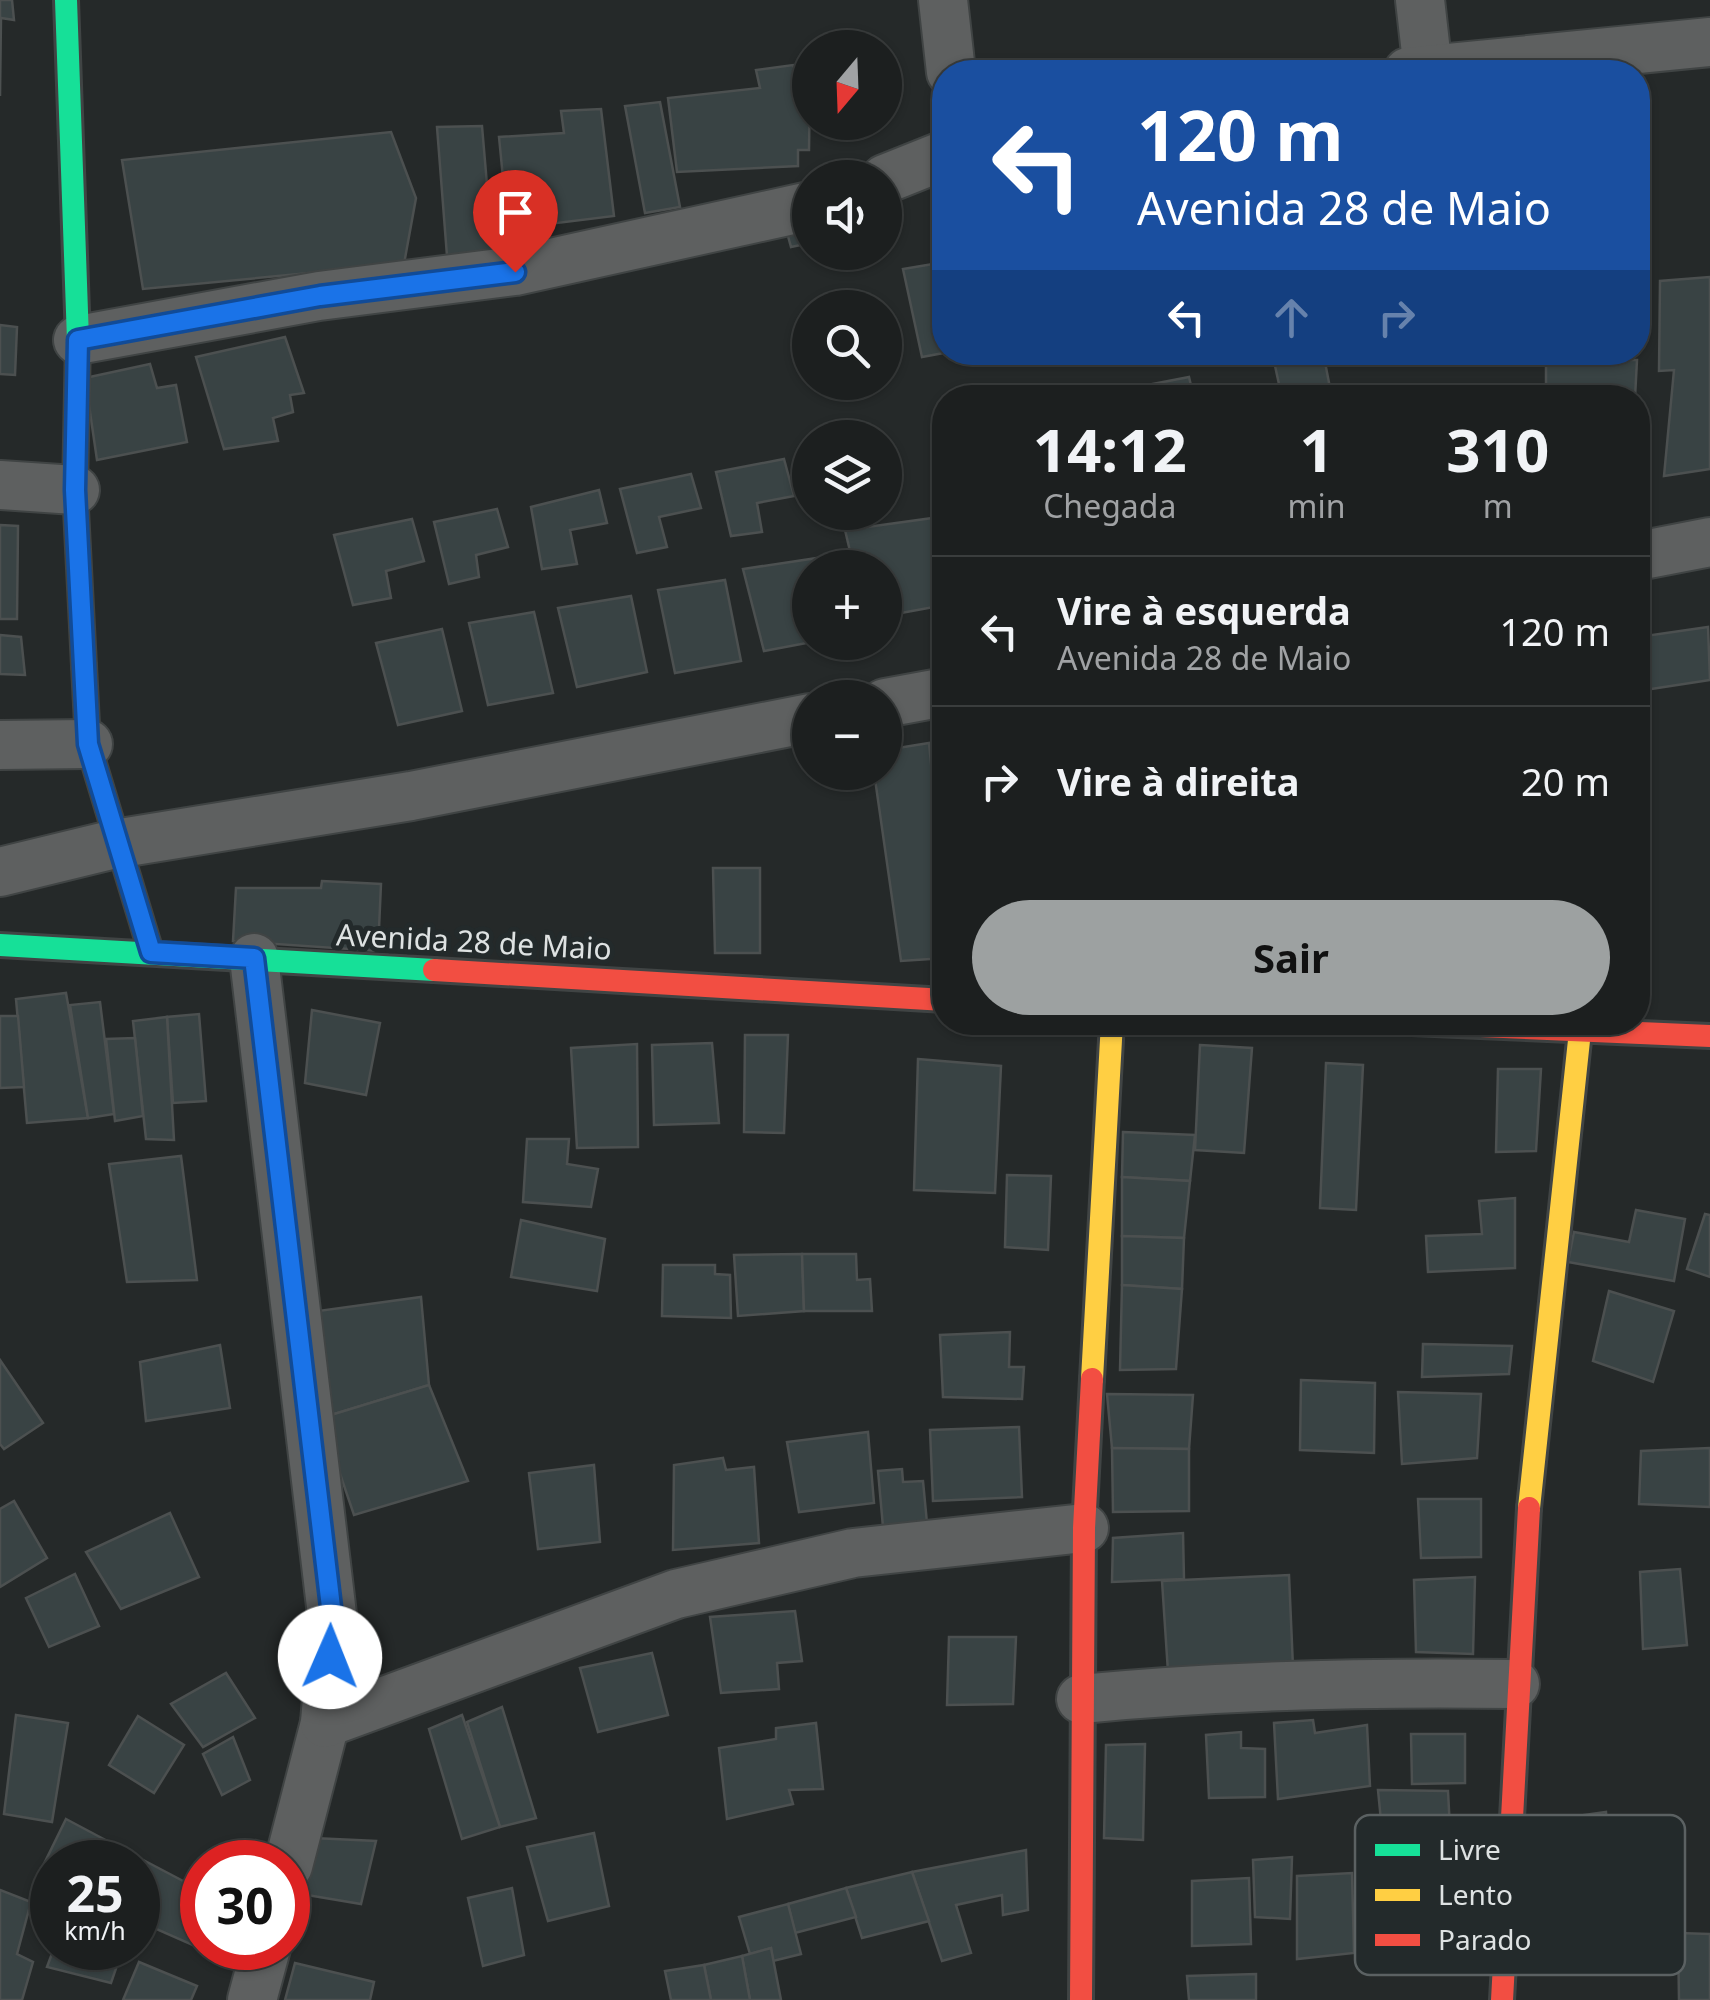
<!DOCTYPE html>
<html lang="pt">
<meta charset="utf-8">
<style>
:root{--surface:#1c1f1f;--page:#252728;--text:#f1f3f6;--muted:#a0a2a4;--line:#3a3d3d;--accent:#9da1a1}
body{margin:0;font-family:"Noto Sans",sans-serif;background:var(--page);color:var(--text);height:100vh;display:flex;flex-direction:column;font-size:38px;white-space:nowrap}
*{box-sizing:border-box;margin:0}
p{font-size:32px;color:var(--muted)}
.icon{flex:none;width:55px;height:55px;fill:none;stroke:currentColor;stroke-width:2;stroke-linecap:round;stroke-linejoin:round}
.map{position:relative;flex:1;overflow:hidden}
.panel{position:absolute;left:932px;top:385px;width:718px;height:650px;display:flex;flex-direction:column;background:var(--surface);border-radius:40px;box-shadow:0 2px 8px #0004,0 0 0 2px var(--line)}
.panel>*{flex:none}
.banner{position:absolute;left:932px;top:60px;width:718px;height:305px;border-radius:40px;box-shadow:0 2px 8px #0004,0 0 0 2px var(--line);background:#1a4fa0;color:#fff;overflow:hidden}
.needle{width:65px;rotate:199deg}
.buttons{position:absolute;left:792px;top:30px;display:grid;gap:20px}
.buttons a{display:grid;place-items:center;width:110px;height:110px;border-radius:50%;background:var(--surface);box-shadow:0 2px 8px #0004,0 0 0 2px var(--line);font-size:50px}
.speed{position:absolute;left:30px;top:1840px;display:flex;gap:20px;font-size:50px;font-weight:700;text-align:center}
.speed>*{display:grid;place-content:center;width:130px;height:130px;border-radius:50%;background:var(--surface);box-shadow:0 2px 8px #0004,0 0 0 2px var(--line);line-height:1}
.speed small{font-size:25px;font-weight:400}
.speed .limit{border:15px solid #d22;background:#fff;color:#111}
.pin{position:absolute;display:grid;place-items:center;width:85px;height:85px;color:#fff;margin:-102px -42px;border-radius:50% 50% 50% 0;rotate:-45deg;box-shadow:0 0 10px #0007}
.pin .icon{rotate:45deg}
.me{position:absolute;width:110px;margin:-55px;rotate:1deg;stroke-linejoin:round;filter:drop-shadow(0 0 8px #0008)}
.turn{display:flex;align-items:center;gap:35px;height:210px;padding:0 40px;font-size:45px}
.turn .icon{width:130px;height:130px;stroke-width:2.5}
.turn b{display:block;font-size:70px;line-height:85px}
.lanes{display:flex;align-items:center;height:95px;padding:0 40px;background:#0003;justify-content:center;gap:50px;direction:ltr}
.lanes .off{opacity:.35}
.eta{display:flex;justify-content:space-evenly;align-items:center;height:170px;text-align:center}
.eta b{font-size:60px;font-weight:700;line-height:70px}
.primary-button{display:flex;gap:20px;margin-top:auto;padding:20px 40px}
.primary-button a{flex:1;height:115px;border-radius:60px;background:var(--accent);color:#111;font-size:40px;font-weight:700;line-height:115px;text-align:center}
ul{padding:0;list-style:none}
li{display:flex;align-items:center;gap:30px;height:150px;padding:0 40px;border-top:2px solid var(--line)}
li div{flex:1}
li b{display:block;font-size:38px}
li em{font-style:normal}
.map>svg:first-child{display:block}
.building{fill:#394344;stroke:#4c5050;stroke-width:2.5}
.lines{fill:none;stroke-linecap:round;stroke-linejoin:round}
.street-casing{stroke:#404444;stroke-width:52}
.fast-casing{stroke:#404444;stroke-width:28}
.slow-casing{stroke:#404444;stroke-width:28}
.jam-casing{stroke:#404444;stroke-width:28}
.street{stroke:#5e6060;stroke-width:48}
.fast{stroke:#16e098;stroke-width:22}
.slow{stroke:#ffcf43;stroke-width:22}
.jam{stroke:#f24e42;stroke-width:22}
.route-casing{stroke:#114b97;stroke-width:25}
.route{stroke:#1a73e8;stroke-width:18}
.labels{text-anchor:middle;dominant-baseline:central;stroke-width:10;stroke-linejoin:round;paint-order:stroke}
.street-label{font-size:30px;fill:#dee2e2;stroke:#232a2b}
.key{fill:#232a2b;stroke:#5b6162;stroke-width:2.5}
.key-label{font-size:28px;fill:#dee2e2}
</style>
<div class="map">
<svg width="1710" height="2000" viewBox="0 0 1710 2000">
<rect width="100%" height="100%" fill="#252929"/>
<g class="building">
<path d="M0,0H12L14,20L1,18L0,96Z"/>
<path d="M793,65L798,78L810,80L809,150H798V166L677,172L668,98L760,88L756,70Z"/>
<path d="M660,102L680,207L645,213L625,106Z"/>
<path d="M601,109L614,216L508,229L499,137L564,133L561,111Z"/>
<path d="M482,126L493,255L447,256L437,127Z"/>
<path d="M391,132L416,198L404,264L143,289L122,160Z"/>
<path d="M810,223V243L791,247L786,229Z"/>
<path d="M945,262V352H949L922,357L903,269Z"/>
<path d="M1710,277V469L1664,476L1674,370L1659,371L1660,281Z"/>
<path d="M0,325L17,327L15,375L0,374Z"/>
<path d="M285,337L304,393L290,395L293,412L273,418L278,441L224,449L196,357Z"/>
<path d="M1272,352H1323L1332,398H1282Z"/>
<path d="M1546,352H1594V360H1637L1635,398H1546Z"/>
<path d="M150,364L157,388L176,385L187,442L97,460L85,378Z"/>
<path d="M1189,377L1194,398H1080Z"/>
<path d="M945,424V476H944L934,426Z"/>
<path d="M784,459L794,496L757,503L762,532L731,536L716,472Z"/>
<path d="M691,474L701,508L659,517L667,547L637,553L620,489Z"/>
<path d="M599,490L607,523L570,530L577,564L542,569L531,507Z"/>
<path d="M497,509L508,547L476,555L479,577L449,584L434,522Z"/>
<path d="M940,517L945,545V605L890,615L885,568H854L845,530Z"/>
<path d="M412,519L424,561L386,571L391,598L353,605L334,535Z"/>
<path d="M0,525L18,526L17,619H0Z"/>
<path d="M817,558L818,568H810L812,642L764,651L743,569Z"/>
<path d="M725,580L741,661L675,673L658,590Z"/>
<path d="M631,596L647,672L577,687L558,608Z"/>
<path d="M534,612L553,693L488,705L469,623Z"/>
<path d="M1708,627L1710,680L1638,691V637Z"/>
<path d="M442,629L462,711L398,725L376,643Z"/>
<path d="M0,635L21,637L25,675L0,674Z"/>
<path d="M929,743L937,826L945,825V958L901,961L874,772H885V750Z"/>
<path d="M713,868H760V953H715Z"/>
<path d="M322,881L381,884L378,951L233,941L236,888H321Z"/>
<path d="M66,993L88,1118L27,1123L16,999Z"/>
<path d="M100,1002L114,1114L88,1118L70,1005Z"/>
<path d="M312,1010L380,1023L366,1095L305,1083Z"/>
<path d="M199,1014L206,1101L173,1103L167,1017Z"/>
<path d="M0,1016H18L24,1087L0,1088Z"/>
<path d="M167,1017L174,1140L146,1139L133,1021Z"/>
<path d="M745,1035H788L784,1133L744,1132Z"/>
<path d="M135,1038L143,1116L115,1121L106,1039Z"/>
<path d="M712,1043L719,1123L654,1125L652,1045Z"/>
<path d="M637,1044L638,1147L577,1148L571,1048Z"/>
<path d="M1200,1045L1252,1048L1244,1153L1195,1150Z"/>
<path d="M918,1059L1001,1066L995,1193L914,1190Z"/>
<path d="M1326,1063L1363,1065L1356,1210L1320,1208Z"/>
<path d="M1498,1069H1541L1536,1151L1496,1152Z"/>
<path d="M1123,1132L1195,1135L1190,1181L1122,1177Z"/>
<path d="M527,1139H569L567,1164L598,1169L591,1207L523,1202Z"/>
<path d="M181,1156L197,1280L127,1282L109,1164Z"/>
<path d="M1007,1175L1051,1176L1048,1250L1005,1247Z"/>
<path d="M1122,1177L1190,1181L1184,1238L1122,1236Z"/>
<path d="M1515,1198V1268L1428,1272L1426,1236L1482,1234L1479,1201Z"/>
<path d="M1636,1210L1685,1219L1674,1281L1568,1262L1574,1232L1629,1242Z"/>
<path d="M1705,1214L1710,1215V1277L1687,1269Z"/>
<path d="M521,1220L605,1239L597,1291L511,1277Z"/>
<path d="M1122,1236L1184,1238L1182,1289L1122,1285Z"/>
<path d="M802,1254L804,1311L738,1316L734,1255Z"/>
<path d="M802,1254H856L857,1280L870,1279L872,1311H804Z"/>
<path d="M663,1265H715V1274L730,1275L731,1318L662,1316Z"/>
<path d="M1122,1285L1182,1289L1176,1369L1120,1370Z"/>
<path d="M1609,1291L1674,1311L1653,1382L1593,1361Z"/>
<path d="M421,1297L429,1385L321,1418L318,1311Z"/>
<path d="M1010,1332L1009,1367H1024L1022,1399L943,1397L940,1335Z"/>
<path d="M1423,1344L1512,1346L1509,1374L1422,1377Z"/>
<path d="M220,1345L230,1408L146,1421L140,1362Z"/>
<path d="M0,1360L43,1423L4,1449L0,1444Z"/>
<path d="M1301,1380L1375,1383L1374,1453L1300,1450Z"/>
<path d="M429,1385L468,1481L354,1515L321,1418Z"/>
<path d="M1398,1392L1481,1394L1477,1458L1402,1464Z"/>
<path d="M1107,1394L1193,1395L1189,1449L1112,1448Z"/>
<path d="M1019,1427L1022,1497L933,1501L930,1430Z"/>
<path d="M868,1432L874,1503L799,1512L787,1442Z"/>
<path d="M1112,1448L1189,1449V1511L1113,1512Z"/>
<path d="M1710,1448V1507L1639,1504L1641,1451Z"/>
<path d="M723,1458L726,1470L754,1467L759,1543L673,1550L674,1465Z"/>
<path d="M594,1465L600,1542L538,1549L529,1473Z"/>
<path d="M902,1469L903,1482L923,1481L927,1523L883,1527L878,1471Z"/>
<path d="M1418,1499H1481V1557L1421,1558Z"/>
<path d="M14,1501L47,1558L0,1587V1509Z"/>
<path d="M170,1513L199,1577L121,1609L86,1552Z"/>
<path d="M1183,1533L1184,1579L1112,1582L1113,1538Z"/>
<path d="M1680,1569L1687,1645L1643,1649L1640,1572Z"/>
<path d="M75,1574L99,1626L49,1647L26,1598Z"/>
<path d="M1289,1575L1293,1667L1168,1672L1162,1581Z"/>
<path d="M1475,1577L1473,1654L1416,1652L1414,1580Z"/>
<path d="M795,1611L802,1661L777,1663L779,1689L721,1693L710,1617Z"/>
<path d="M949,1637H1016L1013,1704L947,1705Z"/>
<path d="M652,1653L668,1715L598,1732L580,1668Z"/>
<path d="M226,1673L255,1718L203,1747L171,1704Z"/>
<path d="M502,1707L536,1818L500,1827L467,1722Z"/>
<path d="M16,1715L68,1723L52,1822L4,1814Z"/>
<path d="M462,1715L500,1827L462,1839L429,1729Z"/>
<path d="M138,1716L184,1745L154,1793L109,1765Z"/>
<path d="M1313,1720L1315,1733L1367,1725L1370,1786L1278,1799L1274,1723Z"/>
<path d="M816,1723L823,1789L789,1790L793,1804L727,1819L719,1748L776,1739V1728Z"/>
<path d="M1241,1732V1748L1265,1749V1797L1209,1798L1206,1735Z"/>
<path d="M1411,1734H1465V1783L1412,1784Z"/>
<path d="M233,1737L250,1780L222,1795L203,1754Z"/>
<path d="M1145,1744L1143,1840L1104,1838L1106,1745Z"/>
<path d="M1378,1790L1448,1791L1450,1829L1382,1831Z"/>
<path d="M1606,1812L1610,1866L1542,1870L1534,1822Z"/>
<path d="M66,1819L128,1852L123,1862H52V1878L40,1872Z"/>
<path d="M594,1833L609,1906L548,1921L527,1847Z"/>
<path d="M313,1838L376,1841L361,1904L301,1894Z"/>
<path d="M1026,1850L1028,1910L1003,1915L1002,1895L956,1905L971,1953L942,1961L912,1872Z"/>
<path d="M128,1852L202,1891V1948H216L213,1954L138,1921V1862H123Z"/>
<path d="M1292,1857L1290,1919L1255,1917L1253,1860Z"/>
<path d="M912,1872L929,1921L862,1938L846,1888Z"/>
<path d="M1352,1873L1354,1953L1297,1959V1876Z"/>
<path d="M1249,1878L1251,1944L1192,1946V1881Z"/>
<path d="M512,1888L524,1955L483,1966L468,1898Z"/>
<path d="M846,1888L856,1917L795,1933L788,1904Z"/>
<path d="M0,1890L31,1902L17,1954L33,1962L22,2000H0Z"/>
<path d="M788,1904L801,1954L773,1961L771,1948L750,1954L739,1917Z"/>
<path d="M1678,1933L1710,1934V2000H1679Z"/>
<path d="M54,1948H123L111,1983L47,1967Z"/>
<path d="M771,1948L781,2000H750L742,1956Z"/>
<path d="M742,1956L750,2000H711L704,1965Z"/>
<path d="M139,1962L197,1986L191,2000H123Z"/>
<path d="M295,1963L374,1982L370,2000H285Z"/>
<path d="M704,1965L711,2000H671L665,1971Z"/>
<path d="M1256,1974V2000H1189L1187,1976Z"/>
</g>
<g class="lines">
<g class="street-casing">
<g id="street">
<path d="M943,0L951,72"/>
<path d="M1420,0L1428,70"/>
<path d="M1408,72L1710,42"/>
<path d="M885,179L945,155"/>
<path d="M78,340L319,296L515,271L810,206"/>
<path d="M0,485L75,490"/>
<path d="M1638,556L1710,542"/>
<path d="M885,703L945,692"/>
<path d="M0,745L88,744"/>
<path d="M0,872L115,844L411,796L810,718"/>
<path d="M254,958L333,1623L325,1723L288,1866"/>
<path d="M1081,1699C1226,1685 1369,1682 1515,1684"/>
<path d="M325,1723L676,1594L853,1553L1084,1528"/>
<path d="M252,2000L266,1948"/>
</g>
</g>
<g class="fast-casing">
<g id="fast">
<path d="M66,0L78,340L75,490L84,666"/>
<path d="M0,945L434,970"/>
</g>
</g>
<g class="slow-casing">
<g id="slow">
<path d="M84,666L88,744L151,952"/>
<path d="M1092,1379L1112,1022"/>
<path d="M1529,1508L1580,1031"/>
</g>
</g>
<g class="jam-casing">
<g id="jam">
<path d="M434,970L945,1000"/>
<path d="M1389,1022L1710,1036"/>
<path d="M1081,2000L1084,1528L1092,1379"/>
<path d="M1502,2000L1529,1508"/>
</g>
</g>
<use href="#street" class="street"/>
<use href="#fast" class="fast"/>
<use href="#slow" class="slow"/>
<use href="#jam" class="jam"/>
</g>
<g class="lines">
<g class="route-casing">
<path id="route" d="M330,1657L333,1624L254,958L151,952L88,744L75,490L78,340L320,296L515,272"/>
</g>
<use href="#route" class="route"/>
</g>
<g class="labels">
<g class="street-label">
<text transform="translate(474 941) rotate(3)">Avenida 28 de Maio</text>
</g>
</g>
<rect x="1355" y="1815" width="330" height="160" rx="15" class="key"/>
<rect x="1375" y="1844" width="45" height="12" fill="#16e098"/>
<rect x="1375" y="1889" width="45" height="12" fill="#ffcf43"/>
<rect x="1375" y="1934" width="45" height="12" fill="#f24e42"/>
<g class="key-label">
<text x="1438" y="1860">Livre</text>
<text x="1438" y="1905">Lento</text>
<text x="1438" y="1950">Parado</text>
</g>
</svg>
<div class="buttons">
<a><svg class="needle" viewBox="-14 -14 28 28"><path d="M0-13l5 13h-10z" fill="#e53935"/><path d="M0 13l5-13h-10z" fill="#a0a2a4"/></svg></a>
<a><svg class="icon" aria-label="sound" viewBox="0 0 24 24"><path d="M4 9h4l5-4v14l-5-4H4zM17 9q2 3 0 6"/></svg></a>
<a><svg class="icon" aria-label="search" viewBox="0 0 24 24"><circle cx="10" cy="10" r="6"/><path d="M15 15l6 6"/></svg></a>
<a><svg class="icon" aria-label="layers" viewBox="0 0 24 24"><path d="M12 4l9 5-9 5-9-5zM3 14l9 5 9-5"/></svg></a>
<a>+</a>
<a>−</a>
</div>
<div class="speed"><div>25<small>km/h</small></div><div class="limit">30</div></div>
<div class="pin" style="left:515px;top:272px;background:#d93025"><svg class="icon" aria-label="arrive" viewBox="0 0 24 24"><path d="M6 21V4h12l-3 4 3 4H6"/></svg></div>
<svg class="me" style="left:330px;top:1657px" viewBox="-20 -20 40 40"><circle r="19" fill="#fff"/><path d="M0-13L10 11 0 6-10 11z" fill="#1a73e8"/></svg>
<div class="banner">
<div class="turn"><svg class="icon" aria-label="left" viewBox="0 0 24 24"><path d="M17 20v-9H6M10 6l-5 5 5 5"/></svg><div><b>120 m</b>Avenida 28 de Maio</div></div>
<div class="lanes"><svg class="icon" aria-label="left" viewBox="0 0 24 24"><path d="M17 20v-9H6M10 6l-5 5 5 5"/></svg><svg class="icon off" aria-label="ahead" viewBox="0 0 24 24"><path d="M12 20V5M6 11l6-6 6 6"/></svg><svg class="icon off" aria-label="right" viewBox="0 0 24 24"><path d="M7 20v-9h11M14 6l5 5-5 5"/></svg></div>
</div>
<section class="panel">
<div class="eta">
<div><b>14:12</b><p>Chegada</p></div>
<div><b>1</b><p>min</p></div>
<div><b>310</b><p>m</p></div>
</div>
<ul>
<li><svg class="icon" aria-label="left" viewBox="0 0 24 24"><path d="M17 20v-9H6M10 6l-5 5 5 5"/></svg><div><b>Vire à esquerda</b><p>Avenida 28 de Maio</p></div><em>120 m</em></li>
<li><svg class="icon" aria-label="right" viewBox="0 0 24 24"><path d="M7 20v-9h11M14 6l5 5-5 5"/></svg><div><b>Vire à direita</b></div><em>20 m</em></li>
</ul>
<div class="primary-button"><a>Sair</a></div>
</section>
</div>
